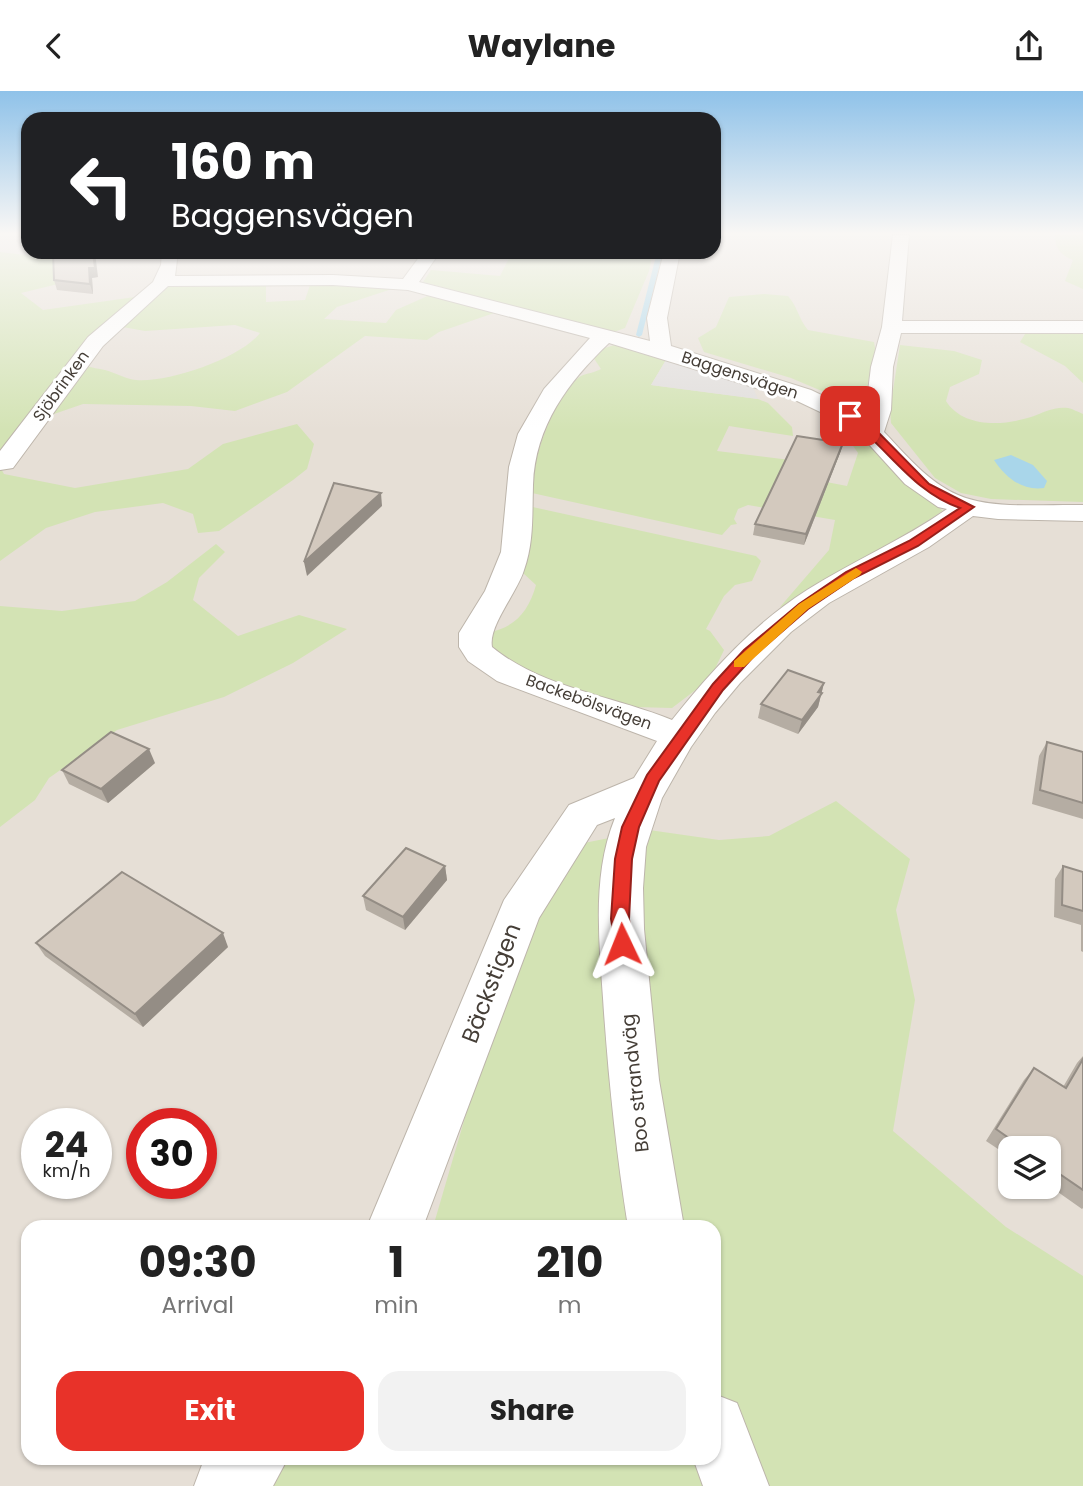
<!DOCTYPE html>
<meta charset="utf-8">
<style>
:root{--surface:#fff;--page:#f2f2f2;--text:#222;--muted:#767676;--accent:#e83229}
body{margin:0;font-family:Poppins,sans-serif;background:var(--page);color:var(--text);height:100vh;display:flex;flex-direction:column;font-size:26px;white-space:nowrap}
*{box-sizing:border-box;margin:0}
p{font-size:23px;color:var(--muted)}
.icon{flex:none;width:38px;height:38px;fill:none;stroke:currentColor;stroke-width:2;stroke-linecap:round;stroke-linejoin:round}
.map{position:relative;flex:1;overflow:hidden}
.sheet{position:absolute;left:21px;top:1129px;width:700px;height:245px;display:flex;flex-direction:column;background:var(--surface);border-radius:21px;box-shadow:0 2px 5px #0004}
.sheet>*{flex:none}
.banner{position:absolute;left:21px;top:21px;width:700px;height:147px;border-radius:21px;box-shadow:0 2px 5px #0004;background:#202124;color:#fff;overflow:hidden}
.controls{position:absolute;left:998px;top:1045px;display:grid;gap:14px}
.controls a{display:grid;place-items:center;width:63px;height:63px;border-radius:14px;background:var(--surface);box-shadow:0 2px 5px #0004;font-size:35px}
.speed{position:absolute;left:21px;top:1017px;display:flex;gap:14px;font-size:35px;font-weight:700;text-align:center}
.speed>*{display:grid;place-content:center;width:91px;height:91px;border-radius:50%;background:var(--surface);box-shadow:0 2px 5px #0004;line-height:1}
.speed small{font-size:18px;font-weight:400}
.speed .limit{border:10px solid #d22;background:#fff;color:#111}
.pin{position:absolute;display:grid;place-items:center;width:60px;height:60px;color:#fff;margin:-30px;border-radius:14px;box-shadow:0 4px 10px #0006}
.me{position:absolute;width:77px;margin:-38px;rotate:358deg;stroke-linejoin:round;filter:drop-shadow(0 0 5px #0008)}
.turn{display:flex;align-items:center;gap:24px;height:147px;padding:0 35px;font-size:32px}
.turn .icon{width:91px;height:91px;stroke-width:2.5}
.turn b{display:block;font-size:49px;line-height:60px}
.eta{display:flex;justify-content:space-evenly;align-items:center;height:119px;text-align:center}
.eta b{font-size:42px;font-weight:700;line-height:49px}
.primary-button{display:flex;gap:14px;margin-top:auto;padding:14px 35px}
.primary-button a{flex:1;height:80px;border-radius:21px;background:var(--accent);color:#fff;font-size:28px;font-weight:700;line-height:80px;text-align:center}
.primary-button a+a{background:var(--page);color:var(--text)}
header{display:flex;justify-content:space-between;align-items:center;height:91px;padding:0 35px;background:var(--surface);font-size:32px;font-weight:700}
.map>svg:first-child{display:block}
.residential{fill:#e6dfd6;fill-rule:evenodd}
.green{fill:#d3e3b4}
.parking{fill:#e1dedc}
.water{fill:#a9d6ea}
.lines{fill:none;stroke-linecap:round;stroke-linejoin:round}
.stream{fill:#a9d6ea;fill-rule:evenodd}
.minor-casing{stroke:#bdb5ab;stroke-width:2}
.minor{fill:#fff;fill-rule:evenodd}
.wall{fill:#b5ada3}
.shaded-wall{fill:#948d85}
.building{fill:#d3c9be;stroke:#948d85;stroke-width:2}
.route{fill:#e83229;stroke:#97201b;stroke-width:2}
.slow{fill:#f59e0b}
.labels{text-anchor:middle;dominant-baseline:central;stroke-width:6;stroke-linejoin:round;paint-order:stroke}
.far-street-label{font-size:16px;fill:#453e37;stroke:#fff}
.street-label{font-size:19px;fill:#453e37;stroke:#fff}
.near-street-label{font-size:23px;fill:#453e37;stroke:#fff}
</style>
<header><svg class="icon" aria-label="back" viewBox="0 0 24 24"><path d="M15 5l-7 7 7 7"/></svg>Waylane<svg class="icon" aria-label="share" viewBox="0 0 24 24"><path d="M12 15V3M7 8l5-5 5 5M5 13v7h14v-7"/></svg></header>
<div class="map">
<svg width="1083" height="1395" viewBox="0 0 1083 1395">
<rect width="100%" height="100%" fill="#f2eee8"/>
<path class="residential" d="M0,144H28V161H714V144H1083V1395H0ZM37,1032H96V1092H37ZM142,1032H201V1092H142ZM1010,1057H1048V1096H1010ZM28,1136H714V1367H28Z"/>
<g class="green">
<path d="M1055,144H1083V198L1065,190L1073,169C1061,164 1055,158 1055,144Z"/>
<path d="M0,161L58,168V193L21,202L43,219L135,206L71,267C83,276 91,276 105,279C116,282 126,288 136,289C168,292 241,267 260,242L235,234L145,240L117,235L164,195L266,192V211L305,209L310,194L398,196L337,216L324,228L386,232L396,219L432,203L497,221L439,241L427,249L365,245L287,301L235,320L191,315L83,313L25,333L0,363Z"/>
<path d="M504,161H653L649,180L625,237L611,242L423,191L431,179L500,185L509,167Z"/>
<path d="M764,203L788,205C798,216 798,227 808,239L874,251L876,262L867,319L791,287L704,261L698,247L716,236L729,206Z"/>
<path d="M1083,239V292L1065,275L1020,251L1027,240Z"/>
<path d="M614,254L666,269L651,294L758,308L768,312L792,336L793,345L729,335L717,360L822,373L816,389L847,395L858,362L845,343L812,315C830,324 849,331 865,343C893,366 915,397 943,420L794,513L780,516L829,459L835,429L748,414L738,418L734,428L737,433L731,434L722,444L532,402C529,376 556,299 581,285C587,282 594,282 601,278L593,266L596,260Z"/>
<path d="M900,254L954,260L982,269L979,283L950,296L946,310C963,337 1003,335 1031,326C1042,322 1055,315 1068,317C1073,318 1078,321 1083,323V411L991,408L961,402L935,387L891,332L890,319Z"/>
<path d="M297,333L314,353L307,378L293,389L219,440L198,442L193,423L163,412L95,421L46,437L0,470V376L4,383L75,397L188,378L223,353Z"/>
<path d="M528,415L756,465L761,470L752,490L735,494L724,505L706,538L710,540L724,559L710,588L672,617L635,616L536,586L498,566L483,549L490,541C516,536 529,519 536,494L523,482Z"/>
<path d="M216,453L225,461L199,487L193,509L238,545L299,524L347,538L293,572L224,606L117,639L49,687L35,709L0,736V515L62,520L135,510L167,491Z"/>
<path d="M836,710L910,768L896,819L915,909L893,1040L1006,1136L1083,1185V1395H265L289,1367H714V1136H433L471,1006L552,791L584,752L649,739L719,749L769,745Z"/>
</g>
<path class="parking" d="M666,269L753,296L758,308L651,294Z"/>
<path class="water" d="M1011,364L1033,374L1047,390L1044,397C1022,400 1006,387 994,369Z"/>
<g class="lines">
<path class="stream" d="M657,161H663L642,244L639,246L636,244Z"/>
<g class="minor-casing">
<g id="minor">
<path d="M893,144H909L902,230H1083V242H901L893,276L891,319L884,341C906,364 928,391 958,404C990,419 1048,413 1083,414V430L998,428L973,425L929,456L829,512L791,541L740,592L715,622L691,656L662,707L646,756L643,797L644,838L659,989L684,1136H628C616,1060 608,984 603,907C599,848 592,783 615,727L597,734L539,827L423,1136H367L504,809L569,714L634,687L657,650L497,590L468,570L459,556V542L485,500L501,461L509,376L518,343L544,298L590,247L408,199L333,194L168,195L103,255L13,377L0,379V360L88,246L153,191L161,174L162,161H178L175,185L333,184L403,188L423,161H440L419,191L650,250L647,227L664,161H680L667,227L671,255L811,299L865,325L871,276L882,236ZM609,252L795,309L854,337L905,393L938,416L947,418C903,449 853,470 807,499C755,532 711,580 672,629C613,605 542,597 492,556C488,535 517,502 524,479C534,451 532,423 533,394C535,335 568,291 609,252Z"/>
<path d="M714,1303L737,1312L769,1395H703L693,1367H714Z"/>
<path d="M208,1367H288L273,1395H194L203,1371Z"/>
</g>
</g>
<use href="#minor" class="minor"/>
</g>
<g class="wall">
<path d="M250,161H304L257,167Z"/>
<path d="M98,186L92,187L93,203L57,199L54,189Z"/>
<path d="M843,352L840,362L804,454L753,444L755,433Z"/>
<path d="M824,592L818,616L798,643L758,627L761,613Z"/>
<path d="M1047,651L1083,661V728L1032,713L1039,665Z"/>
<path d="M155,672L108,712L69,693L62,679Z"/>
<path d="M445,775L447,789L405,839L366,819L363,805Z"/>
<path d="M1063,775L1083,781V861L1081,860V834L1054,826L1055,788Z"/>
<path d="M36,852L228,856L143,936L45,865Z"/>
<path d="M1083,965V1117L1082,1118L1048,1094V1057H1010V1066L986,1050L1024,989L1034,977L1063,996L1077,972Z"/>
</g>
<g class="shaded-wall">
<path d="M93,161H95L98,186L92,187L93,203L90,193L89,177Z"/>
<path d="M256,161H304L257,167Z"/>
<path d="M843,352L840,362L804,454L806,443Z"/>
<path d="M381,402L382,415L307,485L304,471Z"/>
<path d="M824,592L818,616L798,643L802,629L818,601Z"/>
<path d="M149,658L155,672L108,712L101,698Z"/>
<path d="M445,775L447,789L405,839L403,826Z"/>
<path d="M223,842L228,856L143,936L135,923Z"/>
</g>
<g class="building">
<path d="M53,161H93L95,177H89L90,193L54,189Z"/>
<path d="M797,345L843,352L806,443L755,433Z"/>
<path d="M334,392L381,402L304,471Z"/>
<path d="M788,579L824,592L818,601L822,602L802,629L761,613Z"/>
<path d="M111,641L149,658L101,698L62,679Z"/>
<path d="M1047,651L1083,661V712L1040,699Z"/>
<path d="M406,757L445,775L403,826L363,805Z"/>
<path d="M1063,775L1083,781V820L1062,814Z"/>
<path d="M122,781L223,842L135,923L36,852Z"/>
<path d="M1083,968V1099L1048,1075V1057H1023L996,1038L1034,977L1066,997Z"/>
</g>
<linearGradient id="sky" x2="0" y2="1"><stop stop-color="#8fc2e9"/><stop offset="0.42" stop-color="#f9f7f5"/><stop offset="1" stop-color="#f9f7f5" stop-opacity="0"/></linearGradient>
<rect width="1083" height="339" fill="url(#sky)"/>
<path class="route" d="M847,323H854L875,338L929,393L974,416L918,455L854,487L808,518L754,565L723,599L659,690L639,736L632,768L629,828L632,853L629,858L622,861L616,858L611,828L615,768L622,736L647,684L713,593L744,559L799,513L846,481L909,450L960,417C912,401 887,355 847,327Z"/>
<path class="slow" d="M856,477L862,481L860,484L808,518L744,576H734V570L799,513Z"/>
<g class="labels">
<g class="far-street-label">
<text transform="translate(740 284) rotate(18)">Baggensvägen</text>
<text transform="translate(61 295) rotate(-54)">Sjöbrinken</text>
<text transform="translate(589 611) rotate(20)">Backebölsvägen</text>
</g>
<g class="street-label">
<text transform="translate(635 992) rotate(-96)">Boo strandväg</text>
</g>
<g class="near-street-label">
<text transform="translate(491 892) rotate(-69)">Bäckstigen</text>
</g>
</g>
</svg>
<div class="controls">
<a><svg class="icon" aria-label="layers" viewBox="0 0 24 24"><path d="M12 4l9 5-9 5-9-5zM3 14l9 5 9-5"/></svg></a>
</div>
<div class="speed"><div>24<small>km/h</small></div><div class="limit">30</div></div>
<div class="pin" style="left:850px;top:325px;background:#d93025"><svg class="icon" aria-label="arrive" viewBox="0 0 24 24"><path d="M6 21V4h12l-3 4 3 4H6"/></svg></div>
<svg class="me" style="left:622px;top:853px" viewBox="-20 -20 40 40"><path d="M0-17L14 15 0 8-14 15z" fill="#e83229" stroke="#fff" stroke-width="4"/></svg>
<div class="banner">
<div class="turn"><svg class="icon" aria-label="left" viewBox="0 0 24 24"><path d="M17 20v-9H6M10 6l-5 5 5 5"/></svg><div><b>160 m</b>Baggensvägen</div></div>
</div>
<section class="sheet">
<div class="eta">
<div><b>09:30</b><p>Arrival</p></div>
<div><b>1</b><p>min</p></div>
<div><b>210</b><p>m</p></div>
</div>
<div class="primary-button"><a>Exit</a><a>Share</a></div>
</section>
</div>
